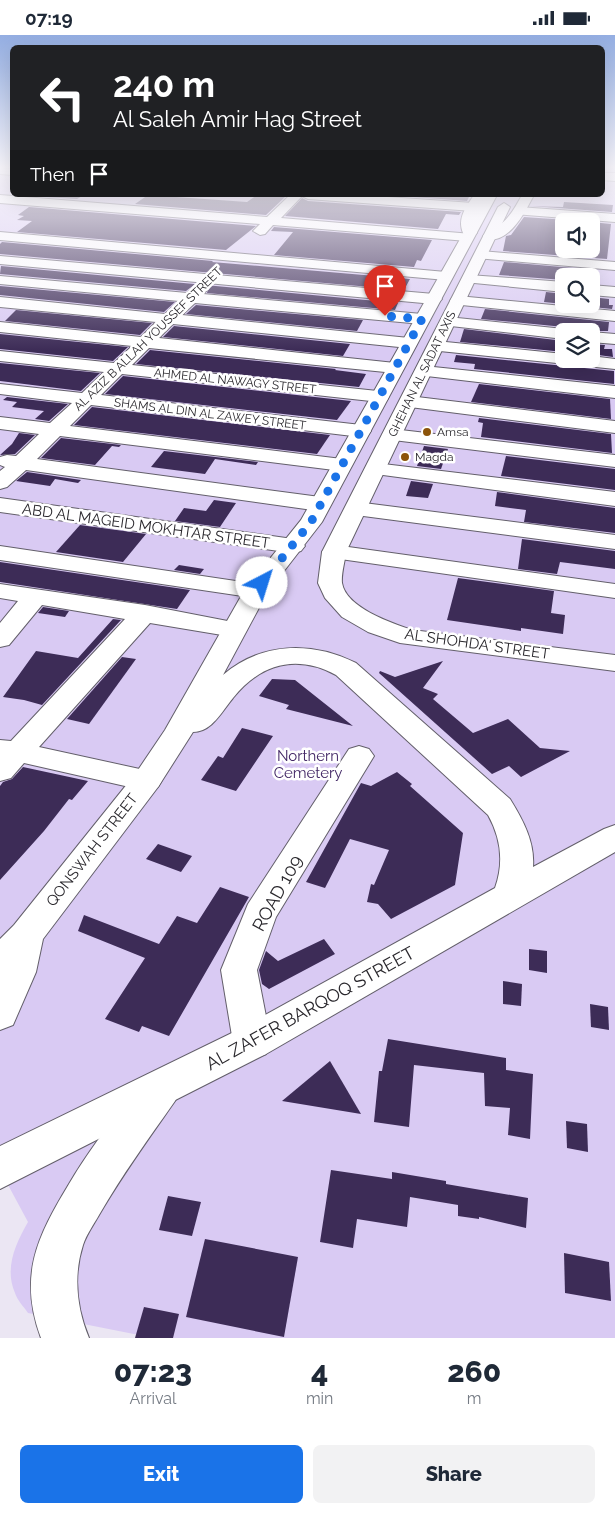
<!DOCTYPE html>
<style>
:root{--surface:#fff;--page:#f2f2f3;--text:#1f2937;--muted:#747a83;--accent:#1a73e8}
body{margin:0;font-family:Raleway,sans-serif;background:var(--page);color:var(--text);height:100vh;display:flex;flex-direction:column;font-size:19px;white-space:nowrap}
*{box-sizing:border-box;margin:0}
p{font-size:16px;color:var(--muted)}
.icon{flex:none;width:28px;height:28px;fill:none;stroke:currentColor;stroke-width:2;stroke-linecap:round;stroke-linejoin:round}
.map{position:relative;height:1303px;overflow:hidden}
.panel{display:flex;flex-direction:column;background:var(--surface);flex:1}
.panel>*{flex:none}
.guide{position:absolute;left:10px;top:10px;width:595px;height:152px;border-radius:8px;box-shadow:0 5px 20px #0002;background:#202124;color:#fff;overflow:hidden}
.buttons{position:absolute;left:555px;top:178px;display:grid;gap:10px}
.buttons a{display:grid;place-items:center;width:45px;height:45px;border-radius:8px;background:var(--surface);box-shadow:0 5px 20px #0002;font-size:25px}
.pin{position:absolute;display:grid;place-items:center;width:42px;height:42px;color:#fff;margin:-51px -21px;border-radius:50% 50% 50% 0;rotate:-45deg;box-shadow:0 0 5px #0007}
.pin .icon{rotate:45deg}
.me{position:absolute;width:55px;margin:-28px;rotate:40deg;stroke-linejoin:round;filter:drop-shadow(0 0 4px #0008)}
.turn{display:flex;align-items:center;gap:18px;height:105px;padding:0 20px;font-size:22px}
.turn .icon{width:65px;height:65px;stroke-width:2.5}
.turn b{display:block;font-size:35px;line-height:42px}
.then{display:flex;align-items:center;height:48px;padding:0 20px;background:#0003;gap:10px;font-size:19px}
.eta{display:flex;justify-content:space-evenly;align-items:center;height:85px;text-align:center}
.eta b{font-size:30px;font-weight:800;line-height:35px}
.cta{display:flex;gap:10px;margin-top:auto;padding:10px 20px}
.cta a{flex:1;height:58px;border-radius:8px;background:var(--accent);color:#fff;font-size:20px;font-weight:800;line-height:58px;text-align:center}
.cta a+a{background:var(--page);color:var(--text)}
.status{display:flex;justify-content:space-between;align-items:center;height:35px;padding:0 25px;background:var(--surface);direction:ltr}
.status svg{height:14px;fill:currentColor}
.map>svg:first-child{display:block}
.green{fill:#d9caf3;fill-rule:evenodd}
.building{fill:#3d2c57}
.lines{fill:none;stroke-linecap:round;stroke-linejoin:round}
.minor-casing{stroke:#635f6a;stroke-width:2}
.major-casing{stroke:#635f6a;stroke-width:2}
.highway-casing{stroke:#635f6a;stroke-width:2}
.minor{fill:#fff;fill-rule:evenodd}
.major{fill:#fff;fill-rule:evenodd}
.highway{fill:#fff;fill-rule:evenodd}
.route{stroke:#1a73e8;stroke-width:9;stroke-dasharray:0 16.2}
.poi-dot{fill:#8c540a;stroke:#fff;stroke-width:2}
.labels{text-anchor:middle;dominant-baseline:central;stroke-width:5;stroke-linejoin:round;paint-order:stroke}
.far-street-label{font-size:12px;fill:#2a282d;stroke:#fff}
.far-poi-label{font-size:12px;fill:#2a282d;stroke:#fff;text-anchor:start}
.street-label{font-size:15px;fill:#2a282d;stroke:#fff}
.park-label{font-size:15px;fill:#422765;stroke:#fff}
.near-street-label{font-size:18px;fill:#2a282d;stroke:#fff}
</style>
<div class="status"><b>07:19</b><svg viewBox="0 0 49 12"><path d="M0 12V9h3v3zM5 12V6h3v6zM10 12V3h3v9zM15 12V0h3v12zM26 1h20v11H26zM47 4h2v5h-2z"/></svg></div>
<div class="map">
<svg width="615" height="1303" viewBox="0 0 615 1303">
<rect width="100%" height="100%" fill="#ebe6f3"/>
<path class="green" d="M0,133H12V160H602L603,133H615V1303H154L28,1278C24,1272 17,1265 15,1258C4,1233 16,1208 28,1187L0,1135ZM564,186H591V214H564ZM564,241H591V269H564ZM564,296H591V324H564Z"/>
<g class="building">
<path d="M48,160H84L77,164L45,162Z"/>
<path d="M148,160L247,167L257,160L286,161L266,180L135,169Z"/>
<path d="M386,160H470L467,166Z"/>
<path d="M302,163L308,166L461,177L459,180L446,179L438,194L285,181Z"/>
<path d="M564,167L613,170L612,177L530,171L563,172Z"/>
<path d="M29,172L256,191L226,215L17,197L32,186L17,185L24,181L18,180Z"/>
<path d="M524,182L582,186H564V214H591V187L611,189L607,224L503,216L506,201L511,200Z"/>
<path d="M274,192L432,205L421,226L417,225L414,232L274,220L293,197L271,196Z"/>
<path d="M2,207L213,226L212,227L410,244L404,255L0,219V209Z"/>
<path d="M504,227L584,234L583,241H564V245L499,240Z"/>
<path d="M1,231L398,268L395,275L207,258L208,254L201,250H194L186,256L0,239Z"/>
<path d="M0,251L175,267L164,277L0,260Z"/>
<path d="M546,257L564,259V269H591V262L609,264V270H613L612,274L544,267Z"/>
<path d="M196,270L363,285L357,296L186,279Z"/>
<path d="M485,274L609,287L608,296H572L564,292L481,284Z"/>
<path d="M16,275L152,288L140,300L5,286Z"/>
<path d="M174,291L350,309L343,321L163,302Z"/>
<path d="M464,294L564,306V317L460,307Z"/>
<path d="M0,299L128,312L113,326L0,314Z"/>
<path d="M591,309L605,310L604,314H612L613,322L591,319Z"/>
<path d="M150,315L336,334L335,335L366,339L359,352L136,329Z"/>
<path d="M456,320L614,336V349L474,334L475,329L454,327Z"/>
<path d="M0,328L100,338L81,356L0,346Z"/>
<path d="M123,341L351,366L337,385L105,359Z"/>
<path d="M479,349L610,364L611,384L471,367Z"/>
<path d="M7,362L68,369L49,386L35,384L44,376L12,372L17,367L3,365Z"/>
<path d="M92,372L330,400L317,419L74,390Z"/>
<path d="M479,383L611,399L612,418L481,402L483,388L478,387Z"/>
<path d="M19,398L35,400L15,419L0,420L12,409Z"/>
<path d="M61,403L121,410L119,412L112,411L95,430L41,423Z"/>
<path d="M424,411L448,414L441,434L417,431Z"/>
<path d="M164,416L258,427L256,430L215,424L205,439L151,432Z"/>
<path d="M506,421L615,434V455L501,441Z"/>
<path d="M27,437L81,445L78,448L55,444L50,451L16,446Z"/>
<path d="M411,446L433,449L428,463L406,461Z"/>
<path d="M497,457L615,473V498L524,487L526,475L495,471Z"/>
<path d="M214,465L236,468L220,492L175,486L184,473L206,476Z"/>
<path d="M80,490L146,499L123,527L56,517Z"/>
<path d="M522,504L615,516V534L560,527L557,539L518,534Z"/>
<path d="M0,527L190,555L177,574L0,547Z"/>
<path d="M179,530L204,534L200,539L174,535Z"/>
<path d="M458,543L554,556L551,578L565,580L563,599L521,593V596L447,585Z"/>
<path d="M43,572L69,576L65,582L38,578Z"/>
<path d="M113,584L121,585L42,670L24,665L3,662L36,616L78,623Z"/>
<path d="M122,622L136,624L89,689L67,684Z"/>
<path d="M443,626L423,653L438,659L433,664L473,698L508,684L540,713L570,716L521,742L509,731L492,739L379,638L380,636L395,642Z"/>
<path d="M272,644L295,645L353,691L286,674L289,670L259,661Z"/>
<path d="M242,693L273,701L236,756L201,745L218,721L223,723Z"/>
<path d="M23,732L88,746L72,765L69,764L44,796L0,845V751L3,747L12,744Z"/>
<path d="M397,737L412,749L410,751L463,798L455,850L391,884L378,869L367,867L371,849L374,850L389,815L350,804L325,853L306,847L361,748L371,751Z"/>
<path d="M158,809L192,821L181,837L146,824Z"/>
<path d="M220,852L249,862L169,1001L142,991L139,997L105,984L145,923L78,896L84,880L159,909L177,881L197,888Z"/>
<path d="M324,904L335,919L269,954L262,949L259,935L266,916L278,926Z"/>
<path d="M529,914L547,916V938L529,935Z"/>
<path d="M503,946L522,949L521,971L503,969Z"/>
<path d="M590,969L608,972L609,995L591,992Z"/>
<path d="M388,1004L506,1023V1035L533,1039L530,1104L508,1100L510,1073L485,1071L484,1038L414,1030L409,1092L374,1087L379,1036H382Z"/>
<path d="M330,1026L361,1079L282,1066Z"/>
<path d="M566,1086L587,1089L588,1117L567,1113Z"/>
<path d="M331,1135L392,1144V1137L446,1146V1149L528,1163L526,1193L479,1182V1184L458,1181V1170L410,1162L407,1192L357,1184L353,1213L320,1207Z"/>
<path d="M168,1161L201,1167L192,1201L159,1195Z"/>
<path d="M205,1204L298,1222L284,1302L186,1282Z"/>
<path d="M564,1218L609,1227L611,1266L565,1258Z"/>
<path d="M144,1272L179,1279L173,1303H135Z"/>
</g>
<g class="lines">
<g class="minor-casing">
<g id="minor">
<path d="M0,133L12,134V140L0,139Z"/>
<path d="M602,138H615V146L602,145Z"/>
<path d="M0,160L267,182L290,160H359L473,168L479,172L473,176L308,164L302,161L281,183L472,199L474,202L467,206L273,190L265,199L260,200L253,196L260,189L0,168Z"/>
<path d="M519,172L615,179V187L514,179L513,176Z"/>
<path d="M0,197L446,237L451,238L453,241L451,244L446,245L0,205Z"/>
<path d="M481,216L615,227V235L476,223L474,220L476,217Z"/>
<path d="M0,221L434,259L439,261L442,264L439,267L434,269L0,229Z"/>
<path d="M469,240L564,247V257L464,247L462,244L464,241Z"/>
<path d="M0,241L187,258C193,252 196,250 204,252L207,255L203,259L422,279L428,281L430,284L428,287L422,289L195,268L182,280L409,303L415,304L417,308L415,312L409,313L173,289L159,303L395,328L401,329L404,333L401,337L395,338L149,313L132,330L387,357L389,361L387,365L380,367L122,339L101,360L361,390L368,392L371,396L368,400L361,402L91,370L70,391L342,424L349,426L352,430L349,434L342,436L60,401L37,424L320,462L328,464L331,469L328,474L320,476L26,435L7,452L0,454V436L5,432L0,430V422L7,420L16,421L39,399L0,394V382L50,388L72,368L0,359V349L82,358L104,337L0,326V316L114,328L132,311L0,297V287L141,302L156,287L0,272V262L165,279L179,266L0,249Z"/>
<path d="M591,250L615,252V262L591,260Z"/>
<path d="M458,261L615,276V286L452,269L450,266L452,263Z"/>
<path d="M448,282L564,294L570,296H564V304L442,290L440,287L442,284Z"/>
<path d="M591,297L615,299V309L591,307Z"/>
<path d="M436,306L564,319V324H591V321L615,324V334L430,315L428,311L430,307Z"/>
<path d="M424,331L615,351V363L418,340L415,336L418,332Z"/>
<path d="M409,361L615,386V398L402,371L400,367L402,363Z"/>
<path d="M392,394L615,420V432L385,404L382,400L385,396Z"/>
<path d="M375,428L615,457V471L368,438L365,434L368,430Z"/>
<path d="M0,463L293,504L301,506L305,511L301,516L293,518L0,477Z"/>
<path d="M356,467L615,500V514L348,479L345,474L348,469Z"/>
<path d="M334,510L615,549V563L326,522L322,517L326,512Z"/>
<path d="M0,511L256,549L265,551L268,556L265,561L256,563L0,525Z"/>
<path d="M0,549L145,570L243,589L247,594L243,599L234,602L150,588L39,712L158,738L162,745L158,752L147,756L24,728L11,743L0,746V705L11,706L125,584L42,570L9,610L0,612V588L18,566L0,563Z"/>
<path d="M359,711L369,714L374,721L276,882L257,935L271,1007L266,1019L252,1024L238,1019L233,1007L221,935L248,869L349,714Z"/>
</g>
</g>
<g class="major-casing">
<g id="major">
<path d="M485,160H497L322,487L267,558L223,640C261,607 312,606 356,628L510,764C523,785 535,807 533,832L604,794L615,790V817L266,1019L0,1154V1111L238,995L495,853C504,828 501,803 488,780L336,640C297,619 261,628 233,663C222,676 212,697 193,697L158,752L43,904L36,937L13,990L0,995V904L14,890L136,738L165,695L244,556L301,485Z"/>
<path d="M504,168L510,172L346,517C345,526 341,539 342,548C346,573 392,588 412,595L615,620V636L400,608L368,597L342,582L325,563L318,548L322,517L498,172Z"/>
</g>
</g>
<g class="highway-casing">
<g id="highway">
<path d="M474,160H486L474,183L477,198L470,202L463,198C457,183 466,172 474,160Z"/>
<path d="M522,160H534C525,177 509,210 485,204L483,201C487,196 495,194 500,190C510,182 516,171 522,160Z"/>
<path d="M161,1035L175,1040L181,1053L175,1066C149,1103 122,1140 99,1180C94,1189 86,1200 83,1210C73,1241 77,1274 89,1303H41C18,1241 37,1202 69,1149C92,1110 120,1076 147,1040Z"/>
</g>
</g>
<use href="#minor" class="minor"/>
<use href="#major" class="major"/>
<use href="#highway" class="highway"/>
</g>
<linearGradient id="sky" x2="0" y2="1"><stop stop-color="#94aee2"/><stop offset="0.42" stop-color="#f6f4fa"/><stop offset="1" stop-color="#f6f4fa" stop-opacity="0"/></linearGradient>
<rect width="615" height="315" fill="url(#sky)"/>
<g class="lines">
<path class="route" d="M262,548L311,487L422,284L385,281"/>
</g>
<g class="poi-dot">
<circle cx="427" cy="397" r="5"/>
<circle cx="405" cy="422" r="5"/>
</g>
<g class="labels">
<g class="far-street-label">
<text transform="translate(148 304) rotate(-44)">AL AZIZ B ALLAH YOUSSEF STREET</text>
<text transform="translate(422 339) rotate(-64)">GHEHAN AL SADAT AXIS</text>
<text transform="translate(235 346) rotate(6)">AHMED AL NAWAGY STREET</text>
<text transform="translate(210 379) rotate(7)">SHAMS AL DIN AL ZAWEY STREET</text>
</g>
<g class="far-poi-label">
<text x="437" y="397">Amsa</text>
<text x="415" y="422">Magda</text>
</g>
<g class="street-label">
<text transform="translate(146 491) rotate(8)">ABD AL MAGEID MOKHTAR STREET</text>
<text transform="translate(477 609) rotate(8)">AL SHOHDA' STREET</text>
<text transform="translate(92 815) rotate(-52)">QONSWAH STREET</text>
</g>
<g class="park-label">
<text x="308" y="721">Northern<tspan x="308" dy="17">Cemetery</tspan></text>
</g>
<g class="near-street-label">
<text transform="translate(277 858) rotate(-61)">ROAD 109</text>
<text transform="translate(310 973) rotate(-29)">AL ZAFER BARQOQ STREET</text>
</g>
</g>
</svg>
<div class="buttons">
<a><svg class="icon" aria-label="sound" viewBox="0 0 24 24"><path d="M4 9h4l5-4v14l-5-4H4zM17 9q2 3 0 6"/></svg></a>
<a><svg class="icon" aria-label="search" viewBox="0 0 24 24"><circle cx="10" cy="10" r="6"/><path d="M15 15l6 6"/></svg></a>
<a><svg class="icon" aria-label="layers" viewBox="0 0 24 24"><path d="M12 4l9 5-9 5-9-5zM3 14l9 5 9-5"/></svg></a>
</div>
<div class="pin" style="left:385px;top:281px;background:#d93025"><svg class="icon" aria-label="arrive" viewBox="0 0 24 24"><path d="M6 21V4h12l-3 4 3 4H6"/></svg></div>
<svg class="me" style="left:262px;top:548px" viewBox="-20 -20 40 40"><circle r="19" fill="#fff"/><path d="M0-13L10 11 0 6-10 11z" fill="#1a73e8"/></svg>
<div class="guide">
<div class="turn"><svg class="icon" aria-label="left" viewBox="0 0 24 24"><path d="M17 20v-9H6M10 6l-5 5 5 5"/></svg><div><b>240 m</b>Al Saleh Amir Hag Street</div></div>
<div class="then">Then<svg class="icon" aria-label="arrive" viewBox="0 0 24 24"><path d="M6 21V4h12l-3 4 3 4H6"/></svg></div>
</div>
</div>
<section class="panel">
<div class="eta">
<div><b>07:23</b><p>Arrival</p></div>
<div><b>4</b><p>min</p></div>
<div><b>260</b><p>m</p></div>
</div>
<div class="cta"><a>Exit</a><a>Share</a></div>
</section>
